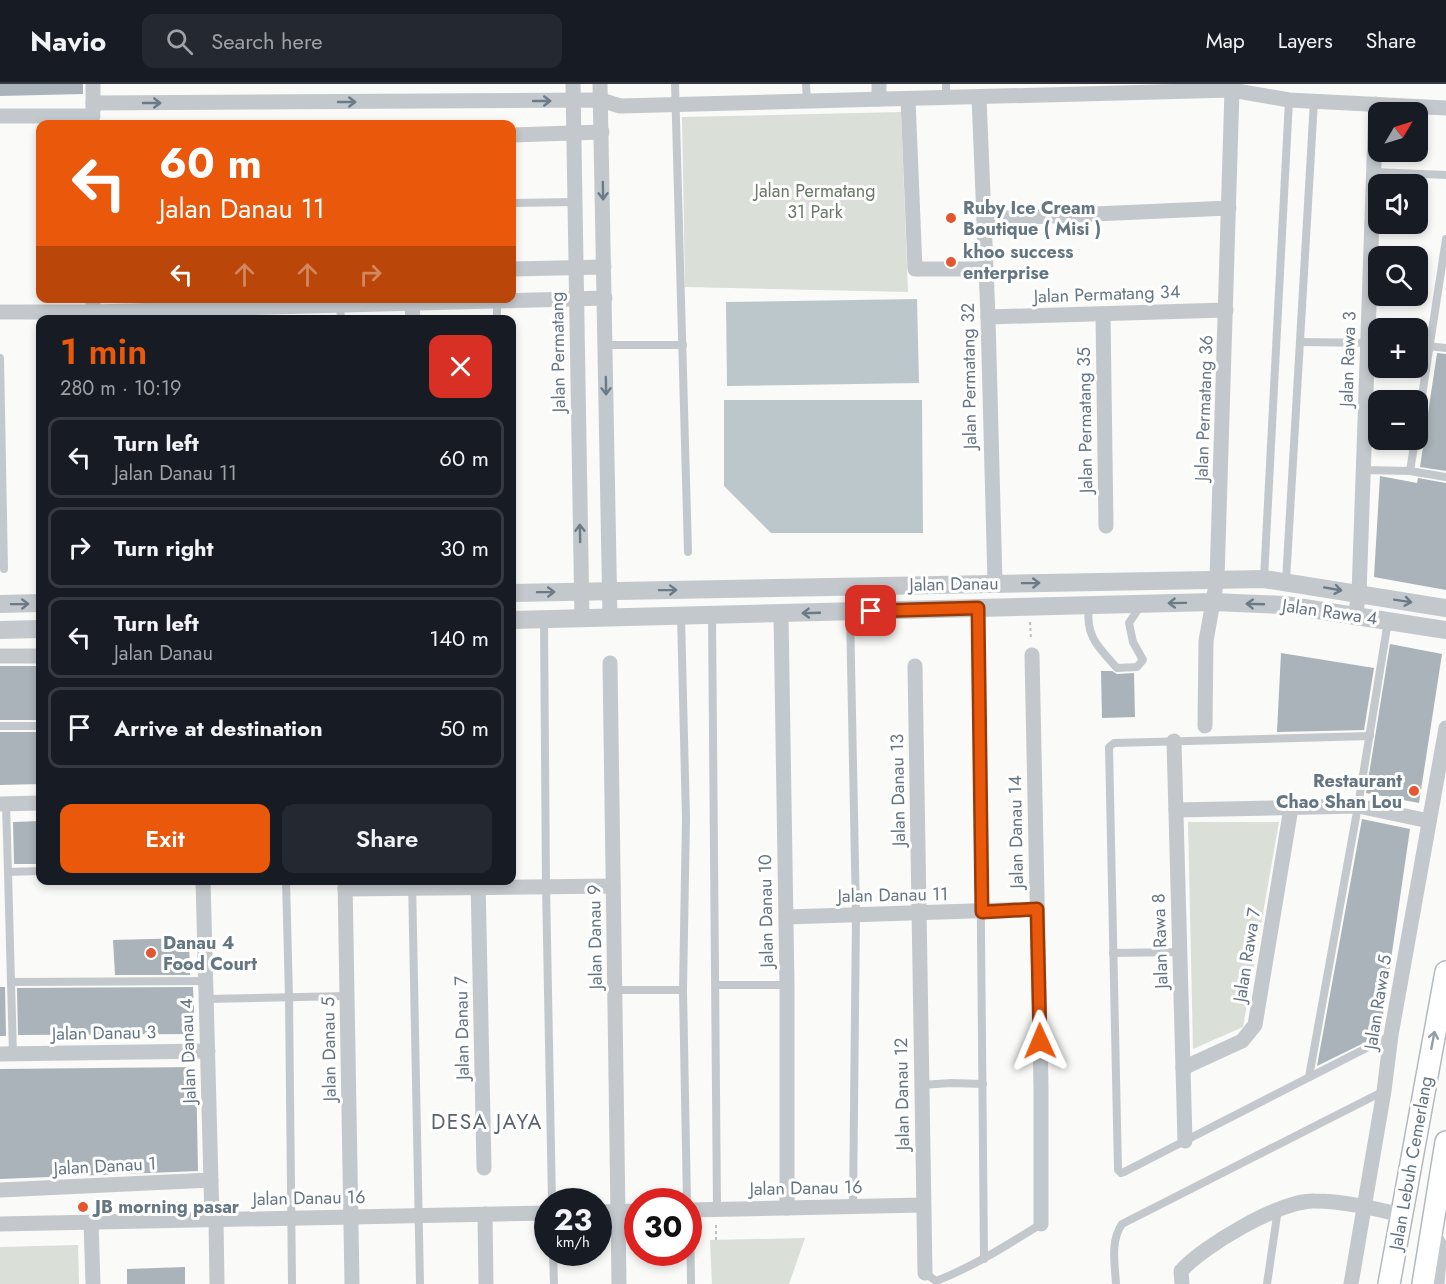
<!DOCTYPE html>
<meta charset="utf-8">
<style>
:root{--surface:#171b24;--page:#242831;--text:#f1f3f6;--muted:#9ea1a6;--line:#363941;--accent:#ea580c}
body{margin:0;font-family:Jost,sans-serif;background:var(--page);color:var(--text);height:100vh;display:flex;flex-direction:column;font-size:22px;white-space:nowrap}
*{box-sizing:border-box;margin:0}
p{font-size:20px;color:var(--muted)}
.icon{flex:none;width:33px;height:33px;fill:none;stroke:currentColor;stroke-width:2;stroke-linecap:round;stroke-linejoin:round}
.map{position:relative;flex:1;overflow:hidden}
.panel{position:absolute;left:36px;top:231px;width:480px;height:570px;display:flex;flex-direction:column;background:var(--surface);border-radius:12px;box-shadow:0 3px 9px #0003}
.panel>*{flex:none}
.guide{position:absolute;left:36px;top:36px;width:480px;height:183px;border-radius:12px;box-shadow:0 3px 9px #0003;background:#ea580c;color:#fff;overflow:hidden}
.needle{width:39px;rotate:52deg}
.buttons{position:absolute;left:1368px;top:18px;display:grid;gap:12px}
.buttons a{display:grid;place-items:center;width:60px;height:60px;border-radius:12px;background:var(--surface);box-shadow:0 3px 9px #0003;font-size:30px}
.speed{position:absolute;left:534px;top:1104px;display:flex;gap:12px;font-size:30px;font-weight:700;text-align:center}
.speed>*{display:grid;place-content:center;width:78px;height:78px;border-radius:50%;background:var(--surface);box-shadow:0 3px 9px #0003;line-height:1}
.speed small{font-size:15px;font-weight:400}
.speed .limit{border:9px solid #d22;background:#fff;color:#111}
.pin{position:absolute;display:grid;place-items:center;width:51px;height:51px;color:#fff;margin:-26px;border-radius:12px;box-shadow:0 3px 9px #0006}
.me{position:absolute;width:66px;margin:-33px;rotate:359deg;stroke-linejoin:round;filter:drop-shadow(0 0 4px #0008)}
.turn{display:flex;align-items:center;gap:21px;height:126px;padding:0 24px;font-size:27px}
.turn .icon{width:78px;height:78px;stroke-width:2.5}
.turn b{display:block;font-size:42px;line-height:51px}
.lanes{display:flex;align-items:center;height:57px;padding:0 24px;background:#0003;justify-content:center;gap:30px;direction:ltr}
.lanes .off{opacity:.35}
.round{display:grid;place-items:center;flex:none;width:63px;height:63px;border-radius:12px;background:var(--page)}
.summary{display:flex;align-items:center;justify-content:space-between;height:102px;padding:0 24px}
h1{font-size:36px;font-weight:600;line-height:45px;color:var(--accent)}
.cta{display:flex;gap:12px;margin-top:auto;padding:12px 24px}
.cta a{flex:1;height:69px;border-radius:12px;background:var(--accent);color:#fff;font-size:24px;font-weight:600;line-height:69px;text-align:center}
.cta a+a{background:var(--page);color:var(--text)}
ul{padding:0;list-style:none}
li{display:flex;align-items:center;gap:18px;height:81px;margin:0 12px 9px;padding:0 12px;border:3px solid var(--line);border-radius:12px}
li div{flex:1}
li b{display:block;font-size:22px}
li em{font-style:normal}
header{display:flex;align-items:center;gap:36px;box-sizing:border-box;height:84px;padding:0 30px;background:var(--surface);border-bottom:2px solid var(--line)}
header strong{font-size:28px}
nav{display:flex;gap:33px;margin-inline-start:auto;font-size:21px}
.search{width:420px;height:54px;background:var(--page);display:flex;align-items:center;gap:15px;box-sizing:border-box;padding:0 21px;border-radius:12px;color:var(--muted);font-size:22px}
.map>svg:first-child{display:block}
.green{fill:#dadfd7}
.water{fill:#bbc7cb}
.building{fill:#aab3b9}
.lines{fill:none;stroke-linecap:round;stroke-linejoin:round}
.secondary-casing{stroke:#b3babf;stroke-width:24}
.path{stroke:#bbbfc2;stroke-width:2;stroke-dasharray:3 3;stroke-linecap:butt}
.service{stroke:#c3c8cc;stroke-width:8}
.minor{stroke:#c3c8cc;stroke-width:15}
.tertiary{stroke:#c3c8cc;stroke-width:18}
.secondary{stroke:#fff;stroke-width:21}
.oneway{stroke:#6a7a87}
.oneway2{stroke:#939fa8}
.route-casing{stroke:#983908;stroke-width:15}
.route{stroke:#ea580c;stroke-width:10}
.poi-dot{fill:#e4572e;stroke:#fff;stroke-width:2}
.labels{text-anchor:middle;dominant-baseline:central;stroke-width:6;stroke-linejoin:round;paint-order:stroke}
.park-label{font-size:18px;fill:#687a64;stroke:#fff}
.poi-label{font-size:18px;font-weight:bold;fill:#657683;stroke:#fff;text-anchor:start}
.street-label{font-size:18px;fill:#657683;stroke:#fff}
.quarter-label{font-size:21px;letter-spacing:1.5px;fill:#57646e;stroke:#fff}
</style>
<header>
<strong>Navio</strong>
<div class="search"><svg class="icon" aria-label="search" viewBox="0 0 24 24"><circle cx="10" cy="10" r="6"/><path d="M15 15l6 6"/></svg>Search here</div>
<nav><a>Map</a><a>Layers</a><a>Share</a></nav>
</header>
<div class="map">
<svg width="1446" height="1200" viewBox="0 0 1446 1200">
<rect width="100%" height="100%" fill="#fafaf8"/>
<g class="green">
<path d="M901,28L908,208L685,203L682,33Z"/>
<path d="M1188,738H1279L1243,943L1193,965Z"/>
<path d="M805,1154L789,1200H712L710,1156Z"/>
<path d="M78,1161L79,1200H0V1163Z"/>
</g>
<g class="water">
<path d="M917,215L919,299L727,302L726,218Z"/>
<path d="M724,316H922L923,449H771L724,402Z"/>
</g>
<g class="building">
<path d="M0,0H83V10L0,12Z"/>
<path d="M1437,269L1446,270V387L1420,383Z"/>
<path d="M1380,392L1417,399L1418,394L1446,399V506L1374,493Z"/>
<path d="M1390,560L1442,570L1419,719L1366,709Z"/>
<path d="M1281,569L1374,584L1364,646L1277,648Z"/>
<rect x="0" y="582" width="40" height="54"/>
<path d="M1101,587H1112L1117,590L1134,589L1135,633L1102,634Z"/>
<path d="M0,648H40V700L0,701Z"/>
<path d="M1362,735L1410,745L1380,951L1317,982Z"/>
<path d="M40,737V780H14L13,738Z"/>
<path d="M189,854L190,891H115L113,856Z"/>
<path d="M0,903H5L6,952H0Z"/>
<path d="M193,903L195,950L18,951L17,904Z"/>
<path d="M196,983L198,1087L0,1095V985Z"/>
<path d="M185,1183V1200H127V1185Z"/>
</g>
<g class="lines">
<g class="secondary-casing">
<g id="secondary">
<path d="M1389,1200L1446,888"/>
<path d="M1423,1200L1446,1058"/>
</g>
</g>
<g class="path">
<path d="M1030,538L1031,556"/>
<path d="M716,1141V1156"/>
</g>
<g class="service">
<path d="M675,0L688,468"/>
<path d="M806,0L807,17"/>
<path d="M946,0V14"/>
<path d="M1374,88L1446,91"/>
<path d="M512,119L575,118"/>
<path d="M340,222L341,236"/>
<path d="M497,236V217"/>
<path d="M1300,258L1378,259"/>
<path d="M605,261H683"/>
<path d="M1418,261L1446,264"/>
<path d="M0,274L4,485"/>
<path d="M1418,338L1446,155"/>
<path d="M1415,356L1410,387L1446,393"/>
<path d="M1364,386L1410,387"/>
<path d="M1264,495L1289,16"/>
<path d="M1286,497L1314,17"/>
<path d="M1089,522C1085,552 1098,563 1117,584L1137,583L1143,576L1133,558L1129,539L1141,521"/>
<path d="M978,525L984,1175"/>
<path d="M850,528L856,831L853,1122"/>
<path d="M681,532L686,734L683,906L687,1118"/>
<path d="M712,532L717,1125"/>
<path d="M544,536L546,802L552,1118"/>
<path d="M0,642H40"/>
<path d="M1370,652L1114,659L1109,663L1118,1086L1121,1089L1124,1088L1390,952"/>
<path d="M6,720L8,788"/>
<path d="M40,787L8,788L11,898L206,897"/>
<path d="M286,796L289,913L292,1200"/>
<path d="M412,796L420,1200"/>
<path d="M1113,869L1180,868"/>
<path d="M11,898L13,970"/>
<path d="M716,901H787"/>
<path d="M615,906H683"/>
<path d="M206,915L347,912"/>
<path d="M1309,993L1358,722L1388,537"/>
<path d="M921,1001L951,999L983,1000"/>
<path d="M690,1126L691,1200"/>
<path d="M553,1168L554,1200"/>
<path d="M925,1189L936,1197C973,1183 1007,1161 1041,1140"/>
<path d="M1116,1200C1115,1181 1110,1157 1122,1140L1384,1007"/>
<path d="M1267,1200L1278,1125"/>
</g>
<g class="minor">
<path d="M573,0L582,535"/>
<path d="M600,0L610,534"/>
<path d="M879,0V15"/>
<path d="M979,13L988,233L995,499"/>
<path d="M908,15L915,185H986"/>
<path d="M93,19L601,16L620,22L1232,6L1289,16L1446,24"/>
<path d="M93,27V0"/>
<path d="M0,32H93"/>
<path d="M512,51L602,48"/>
<path d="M984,135L1229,124"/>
<path d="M512,185L604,183"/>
<path d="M93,214V236"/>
<path d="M412,220L413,236"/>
<path d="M0,228H93L605,214"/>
<path d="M1103,230L1106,442"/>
<path d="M988,233L1226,226"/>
<path d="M781,530L787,901V1124"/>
<path d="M1355,532L1359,510L1376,20"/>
<path d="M1032,571L1041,1002V1140"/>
<path d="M0,572H40"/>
<path d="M610,579L619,1200"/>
<path d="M915,582L925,1189"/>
<path d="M1205,642L1206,557L1217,495L1232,6"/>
<path d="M1174,657L1185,1057"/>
<path d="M0,720L40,719"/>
<path d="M1176,726L1358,722L1429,737"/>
<path d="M203,796L212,1136"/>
<path d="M345,796L352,1200"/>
<path d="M478,796L484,1084"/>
<path d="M345,805L613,802"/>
<path d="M786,833L1037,825"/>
<path d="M0,970L208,967"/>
<path d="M1183,984L1242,957L1255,941L1291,724"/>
<path d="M0,1106L211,1096"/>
<path d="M688,1126L923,1121"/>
<path d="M598,1128L638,1127"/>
<path d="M485,1130L486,1200"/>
<path d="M216,1136L217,1200"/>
<path d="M91,1138L93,1200"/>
<path d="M0,1140L548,1129"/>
<path d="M1432,1146L1440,1162L1437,1200"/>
<path d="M1182,1200L1181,1187C1203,1162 1281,1116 1314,1117C1343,1117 1373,1124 1401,1131"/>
<path d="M1351,1200L1384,1007L1391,951L1446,644"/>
</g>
<g class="tertiary">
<path d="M512,509L1264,495L1446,524"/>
<path d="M0,520L40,519"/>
<path d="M512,536L1213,518L1285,521L1446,546"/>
<path d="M0,546L40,545"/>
</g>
<use href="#secondary" class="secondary"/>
</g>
<defs><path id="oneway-shaft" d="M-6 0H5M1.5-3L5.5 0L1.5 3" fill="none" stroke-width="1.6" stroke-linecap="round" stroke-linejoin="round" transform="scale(1.5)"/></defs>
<g class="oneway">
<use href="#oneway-shaft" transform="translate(542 17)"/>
<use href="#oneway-shaft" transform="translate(347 18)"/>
<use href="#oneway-shaft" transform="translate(152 19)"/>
<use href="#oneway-shaft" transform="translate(603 107) rotate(89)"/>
<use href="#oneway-shaft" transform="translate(606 302) rotate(89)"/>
<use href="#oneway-shaft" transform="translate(580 449) rotate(-91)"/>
<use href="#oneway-shaft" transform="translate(1031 499) rotate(-1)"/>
<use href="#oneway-shaft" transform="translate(1333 505) rotate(10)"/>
<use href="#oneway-shaft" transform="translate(668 506) rotate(-1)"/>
<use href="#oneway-shaft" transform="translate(546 508) rotate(-1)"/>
<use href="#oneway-shaft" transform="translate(1403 517) rotate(9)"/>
<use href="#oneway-shaft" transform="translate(1177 519) rotate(179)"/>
<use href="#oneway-shaft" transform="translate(20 520) rotate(-1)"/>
<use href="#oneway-shaft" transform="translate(1255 520) rotate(-178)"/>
<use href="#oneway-shaft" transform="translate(811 529) rotate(178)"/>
</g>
<use class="oneway2" href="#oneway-shaft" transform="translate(1433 956) rotate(-79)"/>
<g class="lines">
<g class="route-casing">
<path id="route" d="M871,527L978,524L982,828L1037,825L1040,957"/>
</g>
<use href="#route" class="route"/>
</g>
<g class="poi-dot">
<circle cx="951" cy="134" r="6"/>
<circle cx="951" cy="178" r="6"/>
<circle cx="1414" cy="707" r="6"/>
<circle cx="151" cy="869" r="6"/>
<circle cx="83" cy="1123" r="6"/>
</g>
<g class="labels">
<g class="park-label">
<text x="815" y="107">Jalan Permatang<tspan x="815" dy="21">31 Park</tspan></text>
</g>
<g class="poi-label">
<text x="963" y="124">Ruby Ice Cream<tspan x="963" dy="21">Boutique ( Misi )</tspan></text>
<text x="963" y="168">khoo success<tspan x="963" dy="21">enterprise</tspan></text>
<text x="1402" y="697" text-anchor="end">Restaurant<tspan x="1402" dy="21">Chao Shan Lou</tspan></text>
<text x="163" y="859">Danau 4<tspan x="163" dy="21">Food Court</tspan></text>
<text x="95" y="1123">JB morning pasar</text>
</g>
<g class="street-label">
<text transform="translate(1107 210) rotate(-2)">Jalan Permatang 34</text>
<text transform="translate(558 268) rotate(-91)">Jalan Permatang</text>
<text transform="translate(1348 275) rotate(-88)">Jalan Rawa 3</text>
<text transform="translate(969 292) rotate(-91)">Jalan Permatang 32</text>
<text transform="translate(1204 324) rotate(-88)">Jalan Permatang 36</text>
<text transform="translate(1085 336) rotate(-91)">Jalan Permatang 35</text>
<text transform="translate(954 500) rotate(-1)">Jalan Danau</text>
<text transform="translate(1330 528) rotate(8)">Jalan Rawa 4</text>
<text transform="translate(898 706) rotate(-91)">Jalan Danau 13</text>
<text transform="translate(1016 748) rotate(-91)">Jalan Danau 14</text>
<text transform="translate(893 811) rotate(-1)">Jalan Danau 11</text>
<text transform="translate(766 827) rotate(-91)">Jalan Danau 10</text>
<text transform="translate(595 853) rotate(-91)">Jalan Danau 9</text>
<text transform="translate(1160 857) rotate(-92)">Jalan Rawa 8</text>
<text transform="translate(1247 871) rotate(-81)">Jalan Rawa 7</text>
<text transform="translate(1378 918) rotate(-81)">Jalan Rawa 5</text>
<text transform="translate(462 944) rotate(-91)">Jalan Danau 7</text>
<text transform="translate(104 949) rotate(-1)">Jalan Danau 3</text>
<text transform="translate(329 965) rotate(-91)">Jalan Danau 5</text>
<text transform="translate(188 967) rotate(-92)">Jalan Danau 4</text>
<text transform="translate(902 1010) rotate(-91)">Jalan Danau 12</text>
<text transform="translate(1411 1079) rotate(-80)">Jalan Lebuh Cemerlang</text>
<text transform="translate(105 1082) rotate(-3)">Jalan Danau 1</text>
<text transform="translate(806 1104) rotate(-1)">Jalan Danau 16</text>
<text transform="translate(309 1114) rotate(-1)">Jalan Danau 16</text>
</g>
<g class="quarter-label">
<text x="487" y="1038">DESA JAYA</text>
</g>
</g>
</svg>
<div class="buttons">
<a><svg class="needle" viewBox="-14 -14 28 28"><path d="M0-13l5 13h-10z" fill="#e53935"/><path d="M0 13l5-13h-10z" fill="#9ea1a6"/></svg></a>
<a><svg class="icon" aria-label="sound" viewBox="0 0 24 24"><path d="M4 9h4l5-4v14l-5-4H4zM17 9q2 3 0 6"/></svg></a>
<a><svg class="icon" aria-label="search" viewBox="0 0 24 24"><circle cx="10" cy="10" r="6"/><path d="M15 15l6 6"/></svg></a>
<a>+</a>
<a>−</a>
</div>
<div class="speed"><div>23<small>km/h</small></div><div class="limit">30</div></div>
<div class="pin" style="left:871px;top:527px;background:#d93025"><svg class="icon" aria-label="arrive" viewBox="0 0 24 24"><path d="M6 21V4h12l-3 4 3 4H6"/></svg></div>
<svg class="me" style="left:1040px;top:957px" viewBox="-20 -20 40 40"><path d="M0-17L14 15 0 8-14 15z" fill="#ea580c" stroke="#fff" stroke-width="4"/></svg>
<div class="guide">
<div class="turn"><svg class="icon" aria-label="left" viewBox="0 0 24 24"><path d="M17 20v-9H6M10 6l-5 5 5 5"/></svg><div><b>60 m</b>Jalan Danau 11</div></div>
<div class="lanes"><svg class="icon" aria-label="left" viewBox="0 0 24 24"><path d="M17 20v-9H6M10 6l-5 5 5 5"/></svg><svg class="icon off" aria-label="ahead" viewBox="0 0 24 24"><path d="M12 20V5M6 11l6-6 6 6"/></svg><svg class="icon off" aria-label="ahead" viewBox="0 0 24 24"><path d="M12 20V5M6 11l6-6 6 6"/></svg><svg class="icon off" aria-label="right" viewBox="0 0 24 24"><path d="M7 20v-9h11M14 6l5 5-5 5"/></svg></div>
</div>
<section class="panel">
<div class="summary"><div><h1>1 min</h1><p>280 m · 10:19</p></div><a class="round" style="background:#d93025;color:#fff"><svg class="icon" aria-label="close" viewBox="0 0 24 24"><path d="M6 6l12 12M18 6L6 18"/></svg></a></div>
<ul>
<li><svg class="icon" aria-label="left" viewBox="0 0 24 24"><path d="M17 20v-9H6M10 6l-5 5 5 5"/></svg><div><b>Turn left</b><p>Jalan Danau 11</p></div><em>60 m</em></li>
<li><svg class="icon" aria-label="right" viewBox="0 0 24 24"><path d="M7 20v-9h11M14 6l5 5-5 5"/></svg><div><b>Turn right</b></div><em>30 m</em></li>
<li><svg class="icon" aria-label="left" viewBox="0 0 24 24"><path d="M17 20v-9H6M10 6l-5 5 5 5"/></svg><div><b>Turn left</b><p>Jalan Danau</p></div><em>140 m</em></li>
<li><svg class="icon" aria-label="arrive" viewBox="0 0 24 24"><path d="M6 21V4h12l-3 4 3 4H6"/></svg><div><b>Arrive at destination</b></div><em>50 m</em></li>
</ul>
<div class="cta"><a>Exit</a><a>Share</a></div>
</section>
</div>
